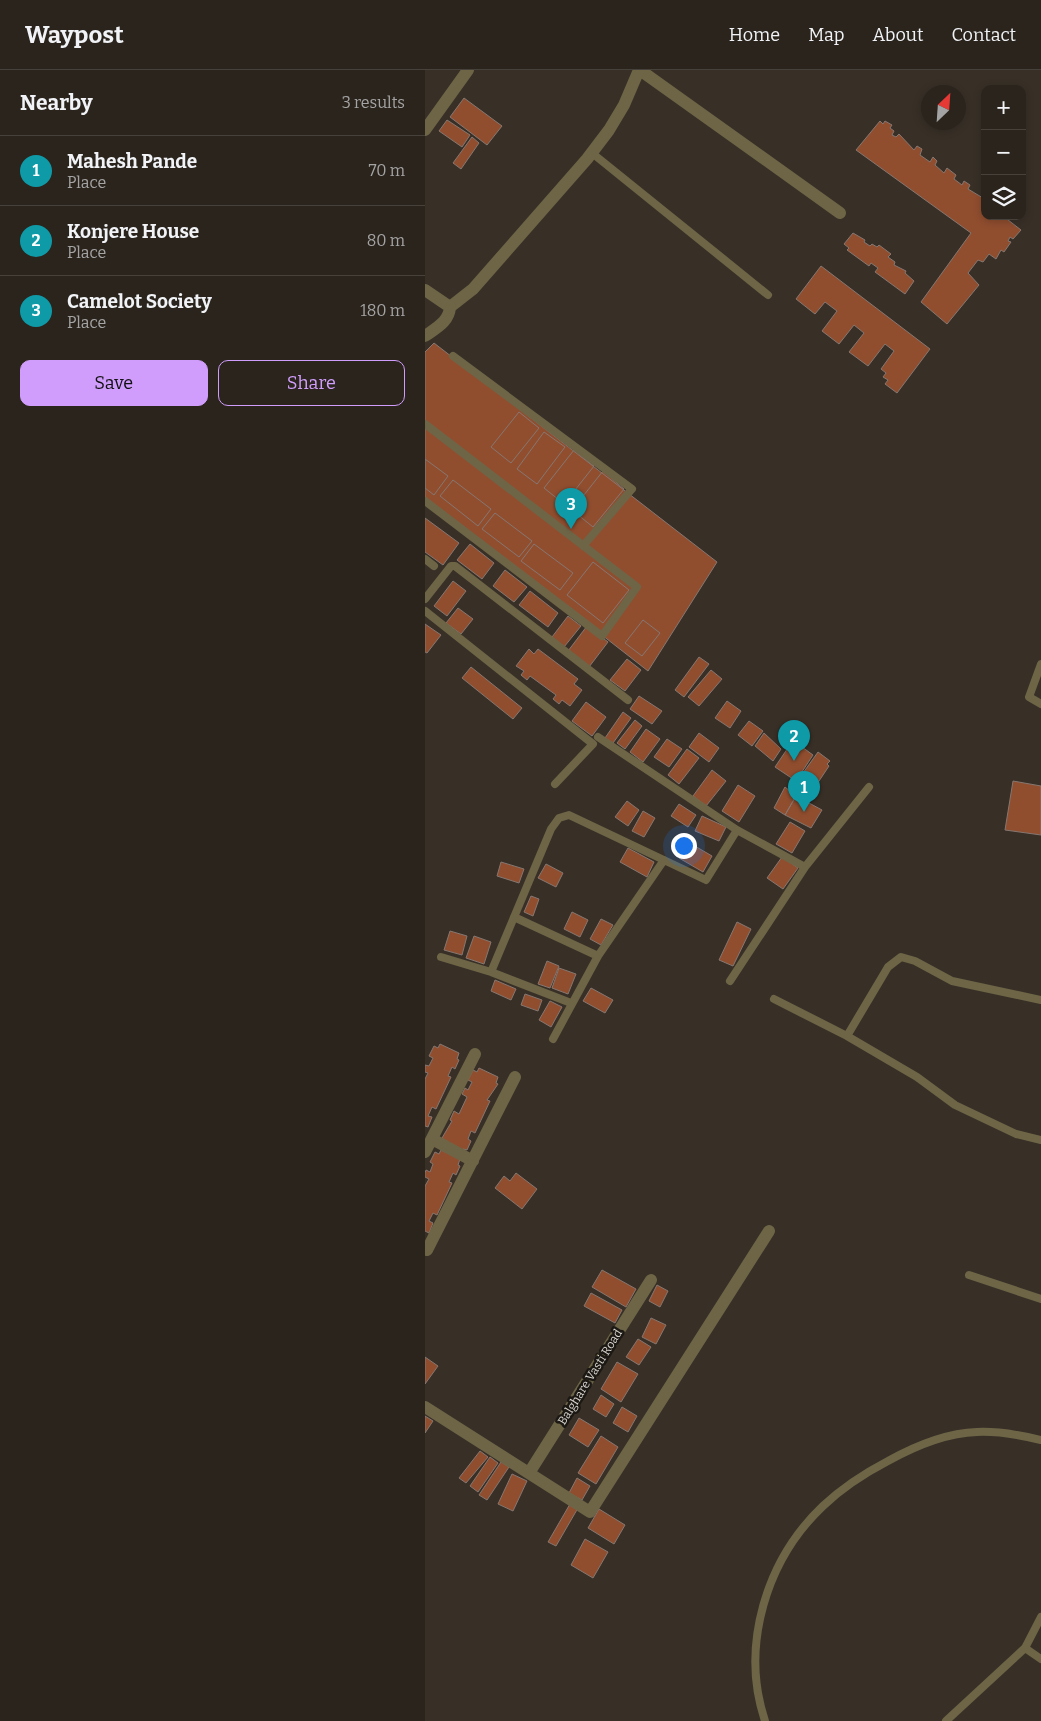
<!DOCTYPE html>
<html lang="en">
<head>
<meta charset="utf-8">
<style>
  body { margin:0; font-family:Bitter,serif; background:#36302a; color:#f1f3f6 }
  .controls { position:absolute; right:15px; top:15px; display:grid; overflow:hidden; border-radius:10px; box-shadow:0 2px 8px #0003 }
  .controls button { width:45px; height:45px; display:grid; place-items:center; padding:0; border:0; border-bottom:1px solid #46413b; background:#2a241d; color:#f1f3f6; font:25px sans-serif }
  .compass { position:absolute; left:496px; top:15px; width:45px; height:45px; border-radius:50%; background:#2a241d; box-shadow:0 2px 8px #0003; rotate:25deg }
  .you { position:absolute; left:258px; top:775px; width:18px; height:18px; margin:-12px; border:4px solid #fff; border-radius:50%; background:#1a73e8; box-shadow:0 0 0 8px #1a73e833 }
  .badge { display:grid; place-items:center; width:32px; height:32px; border-radius:50%; background:#d19dfd; color:#fff; font-size:16px; font-weight:700 }
  .pin { position:absolute; translate:-50% -41px; filter:drop-shadow(0 1px 2px #0008) }
  .pin::after { content:''; position:absolute; top:26px; width:18px; height:15px; background:inherit; clip-path:polygon(0 0,100% 0,50% 100%) }
  .list { margin:0; padding:0; list-style:none }
  h2 { display:flex; justify-content:space-between; align-items:center; height:65px; margin:0; padding:0 20px; font-size:21px }
  h2 small { font-size:16px; font-weight:400; color:#a5a4a4 }
  .list li { display:grid; grid-template-columns:32px 1fr auto; gap:15px; align-items:center; box-sizing:border-box; height:70px; padding:0 20px; border-top:1px solid #46413b }
  .list b { display:block; font-size:19px; white-space:nowrap }
  .list p { margin:0; font-size:16px; white-space:nowrap; color:#a5a4a4 }
  .list em { font-size:16px; font-style:normal; color:#a5a4a4 }
  .actions { display:flex; gap:10px; padding:15px 20px }
  .actions a { flex:1; padding:11px 0; border:1px solid #d19dfd; border-radius:10px; text-align:center; font-size:18px; color:#d19dfd }
  .actions .main { background:#d19dfd; color:#111 }
  .icon { flex:none; width:28px; height:28px; fill:none; stroke:currentColor; stroke-width:2; stroke-linecap:round; stroke-linejoin:round }
  .map { position:relative; flex:none; width:616px; height:1651px; overflow:hidden }
  header { display:flex; align-items:center; gap:30px; box-sizing:border-box; height:70px; padding:0 25px; background:#2a241d; border-bottom:1px solid #46413b }
  header strong { font-size:24px }
  nav { display:flex; gap:28px; margin-inline-start:auto; font-size:18px }
  main { display:flex }
  aside { flex:1; background:#2a241d }
  .map>svg:first-child { display:block }
</style>
</head>
<body>
<header>
<strong>Waypost</strong>
<nav><a>Home</a><a>Map</a><a>About</a><a>Contact</a></nav>
</header>
<main>
<aside>
<h2>Nearby<small>3 results</small></h2>
<ul class="list">
<li><span class="badge" style="background:#0f9aa8">1</span><div><b>Mahesh Pande</b><p>Place</p></div><em>70 m</em></li>
<li><span class="badge" style="background:#0f9aa8">2</span><div><b>Konjere House</b><p>Place</p></div><em>80 m</em></li>
<li><span class="badge" style="background:#0f9aa8">3</span><div><b>Camelot Society</b><p>Place</p></div><em>180 m</em></li>
</ul>
<div class="actions"><a class="main">Save</a><a>Share</a></div>
</aside>
<div class="map">
<svg width="616" height="1651" viewBox="0 0 616 1651">
  <rect width="100%" height="100%" fill="#383027"/>
  <path fill="#914e2f" stroke="#857771" d="M39,28L77,56L62,75L25,47Z
    M22,50L45,65L37,77L14,61Z
    M455,51L458,54L460,51L467,55L465,58L469,61L467,65L471,67L474,64L489,80L492,76L497,79L495,85L505,92L508,87L512,91L510,95L519,103L522,98L531,105L529,109L537,115L539,111L545,115L543,119L558,128L560,146H578L596,160L588,169L585,167L583,171L586,172L579,182L576,180L571,189L564,184L558,192L553,190L543,203L554,215L522,254L496,232L546,163L431,80Z
    M47,67L54,73L36,99L28,93Z
    M428,163L440,170L439,172L445,176L447,174L452,177L454,175L466,184L463,187L470,192L469,195L481,201L480,203L489,211L480,224L450,202L453,198L446,193L444,196L422,180L424,178L419,174Z
    M396,196L505,279L472,323L460,314L463,310L458,307L461,303L456,299L469,281L460,274L443,296L424,282L439,263L429,255L414,274L397,261L412,241L400,232L390,244L371,229Z
    M9,273L292,492L223,601L0,427V282Z
    M94,342L114,358L86,393L66,377Z
    M119,362L140,377L112,414L92,399Z
    M149,380L169,396L139,434L119,418Z
    M0,389L23,406L9,425L0,418Z
    M178,401L199,419L168,457L147,440Z
    M28,410L66,439L53,456L15,426Z
    M70,443L107,471L94,487L57,459Z
    M0,448L34,473L18,495L0,482Z
    M45,474L69,493L57,509L32,490Z
    M109,474L148,503L135,520L96,491Z
    M168,492L204,520L178,553L142,525Z
    M80,500L102,517L89,532L68,516Z
    M28,511L41,521L22,546L9,536Z
    M105,521L133,543L123,557L94,535Z
    M33,538L48,549L36,564L21,553Z
    M143,546L156,556L139,577L127,567Z
    M218,550L235,563L217,586L200,573Z
    M0,554L16,565L2,583L0,582Z
    M162,556L183,572L164,597L143,581Z
    M104,579L109,584L113,579L153,609L149,614L157,620L145,636L137,630L134,634L128,629L131,625L105,606L102,610L96,605L99,601L91,596Z
    M274,587L284,594L259,627L250,620Z
    M202,589L216,600L200,621L185,610Z
    M46,597L97,638L88,649L37,608Z
    M286,600L297,609L274,636L263,627Z
    M214,626L237,641L227,654L205,639Z
    M302,631L316,641L305,658L290,648Z
    M161,632L181,647L167,666L147,651Z
    M198,642L206,648L188,673L180,668Z
    M210,650L217,656L200,679L192,673Z
    M324,651L338,661L327,676L313,665Z
    M221,659L235,669L218,692L205,682Z
    M274,663L294,678L284,692L264,677Z
    M339,663L356,679L348,691L330,676Z
    M373,663L382,670L377,677L388,685L371,711L350,697Z
    M242,669L257,679L244,697L229,687Z
    M262,679L274,688L254,714L243,705Z
    M393,682L405,691L402,694L404,696L388,720L373,710Z
    M287,700L301,711L281,736L268,726Z
    M588,711L616,716V765L580,760Z
    M313,715L330,726L314,752L297,741Z
    M360,717L371,726L360,745L349,738Z
    M371,726L397,740L386,758L360,745Z
    M202,731L214,740L203,756L190,747Z
    M254,734L271,745L263,757L246,746Z
    M218,741L230,748L219,767L207,761Z
    M277,746L301,757L294,771L270,761Z
    M365,752L380,761L367,783L351,774Z
    M263,772L287,786L278,802L254,788Z
    M203,778L229,792L222,807L195,792Z
    M357,787L373,798L358,819L342,808Z
    M76,792L99,799L94,813L72,806Z
    M121,794L138,803L131,817L113,808Z
    M106,826L114,829L108,846L99,842Z
    M147,842L163,850L155,867L139,859Z
    M176,849L188,855L176,875L165,869Z
    M312,852L326,859L308,896L294,890Z
    M25,861L42,866L37,885L19,880Z
    M49,866L66,872L59,894L41,888Z
    M122,891L134,896L125,918L113,914Z
    M134,898L151,904L143,924L127,918Z
    M70,910L91,919L86,930L66,921Z
    M166,918L188,930L180,943L158,931Z
    M100,924L117,930L113,941L96,935Z
    M125,931L137,937L126,957L114,950Z
    M15,974L34,983L32,989L34,990L30,999L27,997L23,1006L26,1007L11,1039L7,1037L3,1046L7,1047L3,1057L0,1056V1009L3,1003L0,1002V995L4,996L8,988L4,986L9,976L13,978Z
    M54,998L73,1007L71,1013L73,1014L62,1030L65,1031L50,1063L46,1061L43,1069L46,1071L42,1080L38,1079L37,1083L17,1068L27,1051L25,1050L29,1041L34,1044L42,1027L37,1024L40,1018L43,1020L47,1012L43,1010L48,1000L52,1002Z
    M16,1080L35,1089L33,1095L35,1096L31,1105L28,1103L24,1112L27,1113L12,1145L8,1143L4,1151L8,1153L4,1163L0,1161V1116L4,1109L0,1107V1103L1,1100L5,1102L8,1094L5,1092L10,1082L14,1084Z
    M91,1103L112,1119L97,1139L70,1118L79,1106L85,1111Z
    M177,1200L211,1219L201,1237L167,1217Z
    M232,1215L243,1221L235,1237L224,1231Z
    M166,1223L197,1240L190,1253L159,1236Z
    M226,1248L241,1255L231,1274L217,1267Z
    M213,1269L226,1277L214,1295L201,1287Z
    M0,1287L13,1296L0,1314Z
    M192,1292L213,1304L196,1332L176,1319Z
    M176,1325L189,1334L181,1347L168,1339Z
    M197,1337L212,1346L203,1362L188,1353Z
    M0,1346L8,1351L0,1363Z
    M154,1348L174,1360L163,1377L144,1365Z
    M176,1366L193,1377L171,1414L153,1403Z
    M55,1381L63,1387L41,1413L34,1408Z
    M65,1387L73,1393L53,1422L45,1416Z
    M76,1392L84,1397L62,1430L54,1425Z
    M87,1404L102,1411L88,1441L73,1434Z
    M152,1408L165,1416L157,1430L144,1423Z
    M145,1434L153,1438L131,1476L123,1472Z
    M174,1439L200,1455L189,1474L163,1458Z
    M160,1469L183,1482L168,1508L146,1495Z"/>
  <g fill="none" stroke-linecap="round" stroke-linejoin="round">
    <path stroke="#6e6547" stroke-width="8" d="M167,83L343,225
      M28,286L207,419L158,476
      M0,354L212,517L177,566L0,431
      M0,489L9,496
      M0,529L26,496H30L203,630
      M0,541L168,674L130,714
      M616,594L604,627L616,634
      M173,667L312,760L380,797
      M89,847L173,886
      M16,887L66,902L146,933
      M66,902L126,759L134,748L144,745L281,810L312,760
      M305,911L380,797L444,717
      M349,929L422,966L492,1007L530,1035L591,1064L616,1070
      M422,966L463,897L476,887L490,891L527,911L616,930
      M128,969L173,886L239,790
      M544,1205L616,1229
      M600,1578L616,1589
      M340,1651C315,1576 341,1490 398,1436C417,1418 440,1403 463,1391C490,1376 521,1363 552,1362C574,1361 595,1365 616,1370
      M521,1651L600,1578L616,1547"/>
    <path stroke="#6e6547" stroke-width="12" d="M215,0L415,143
      M0,60L43,0
      M25,237L48,219L162,89L184,60L199,35L214,0
      M7,1069L48,1091
      M0,1082L50,984
      M2,1180L90,1007
      M0,1337L165,1442L344,1161
      M104,1403L226,1210"/>
    <path stroke="#6e6547" stroke-width="12" d="M0,220L25,237C24,252 11,258 0,266"/>
  </g>
  <g text-anchor="middle" stroke-width="5" stroke-linejoin="round" paint-order="stroke">
    <g font-size="12" fill="#d9d4ce" stroke="#1c1914">
      <text transform="translate(165 1307) rotate(-58)" y="4">Balghare Vasti Road</text>
    </g>
  </g>
</svg>
<div class="controls">
<button>+</button>
<button>−</button>
<button><svg class="icon" aria-label="layers" viewBox="0 0 24 24"><path d="M12 4l9 5-9 5-9-5zM3 14l9 5 9-5"/></svg></button>
</div>
<svg class="compass" viewBox="-18 -18 36 36"><path d="M0-13l5 13h-10z" fill="#e53935"/><path d="M0 13l5-13h-10z" fill="#a5a4a4"/></svg>
<div class="you"></div>
<div class="pin badge" style="left:379px;top:742px;background:#0f9aa8">1</div>
<div class="pin badge" style="left:369px;top:691px;background:#0f9aa8">2</div>
<div class="pin badge" style="left:146px;top:459px;background:#0f9aa8">3</div>
</div>
</main>
</body>
</html>
